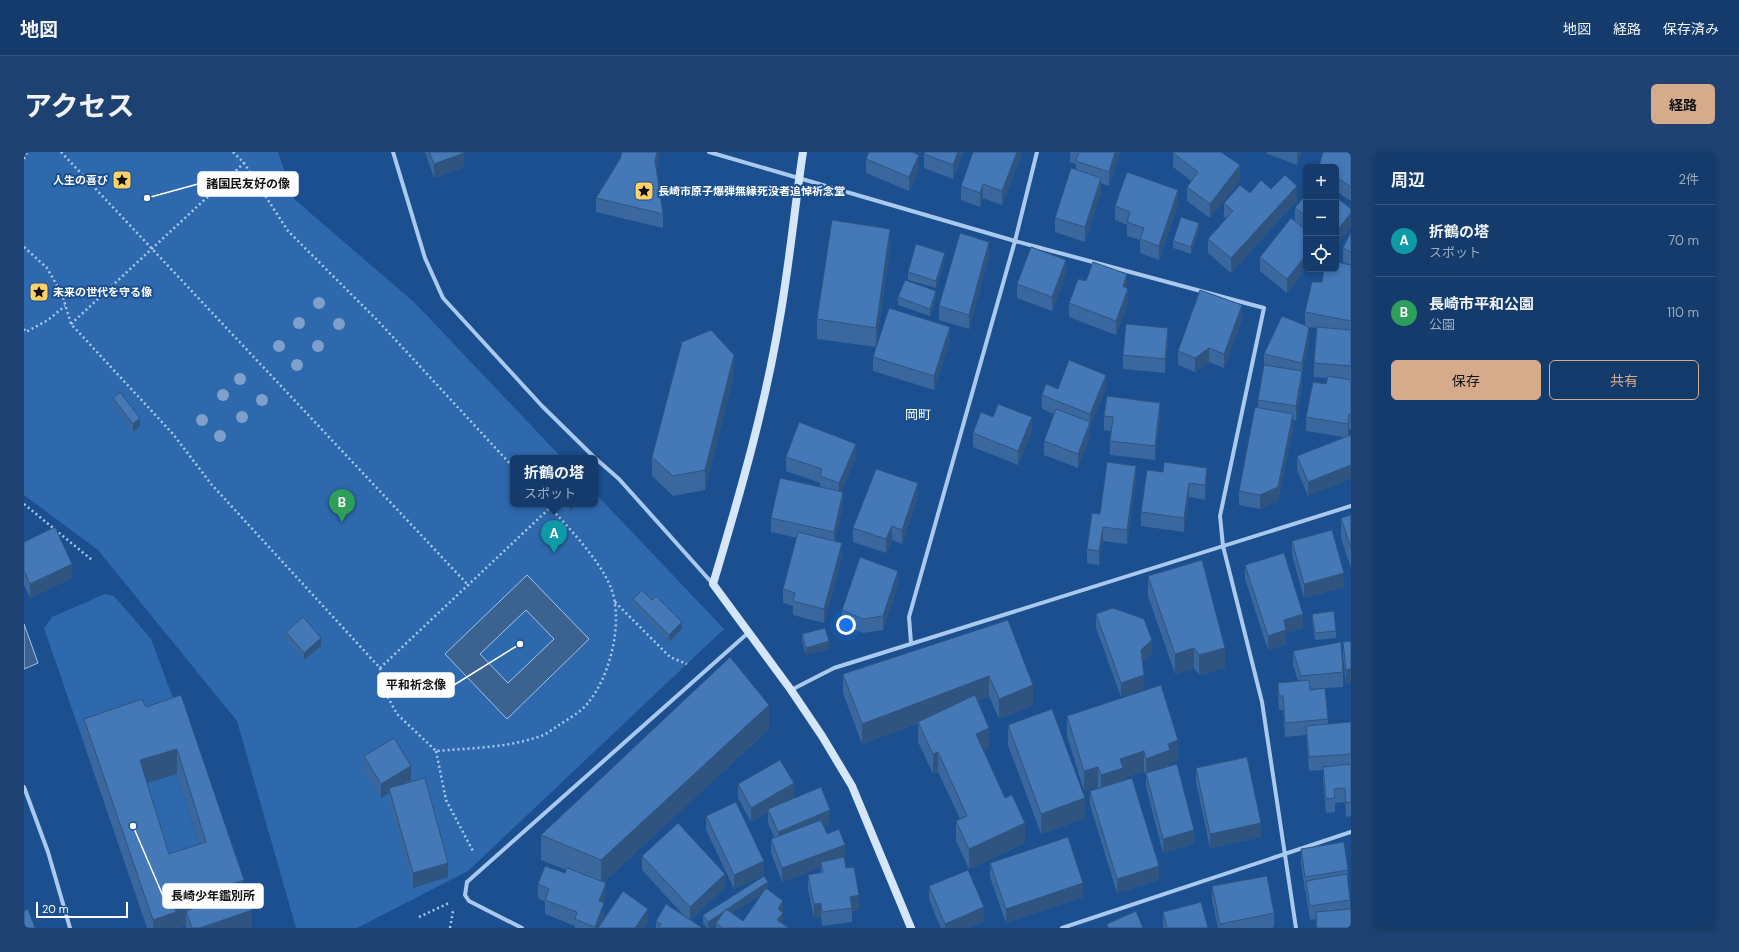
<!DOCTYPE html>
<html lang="ja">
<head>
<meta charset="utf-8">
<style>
  body { margin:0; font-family:"DM Sans","Noto Sans JP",sans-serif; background:#1d4271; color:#f1f3f6 }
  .controls { position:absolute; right:12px; top:12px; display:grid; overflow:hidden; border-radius:6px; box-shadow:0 2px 6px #0003 }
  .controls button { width:36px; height:36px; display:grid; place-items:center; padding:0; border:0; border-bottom:1px solid #33557e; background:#143b6b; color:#f1f3f6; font:20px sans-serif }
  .scale { position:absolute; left:12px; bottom:10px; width:92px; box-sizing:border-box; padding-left:4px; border:2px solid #fff; border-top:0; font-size:11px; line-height:14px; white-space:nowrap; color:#fff; -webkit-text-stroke:3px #1b4f8f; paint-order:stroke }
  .you { position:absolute; left:822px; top:473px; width:14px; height:14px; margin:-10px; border:3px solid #fff; border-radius:50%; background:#1a73e8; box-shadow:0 0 0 6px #1a73e833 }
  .badge { display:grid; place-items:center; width:26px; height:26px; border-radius:50%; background:#d6ab8b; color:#fff; font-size:13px; font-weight:700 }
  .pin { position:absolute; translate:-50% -33px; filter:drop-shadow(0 1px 2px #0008) }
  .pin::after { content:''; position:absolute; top:21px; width:14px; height:12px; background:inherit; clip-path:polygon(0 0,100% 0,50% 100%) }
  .popup { position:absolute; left:486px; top:303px; width:88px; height:52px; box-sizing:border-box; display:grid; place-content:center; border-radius:6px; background:#143b6b; filter:drop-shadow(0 1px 3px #0005); font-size:13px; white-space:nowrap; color:#9dadc1 }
  .popup b { font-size:15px; color:#f1f3f6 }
  .popup::after { content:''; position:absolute; left:50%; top:100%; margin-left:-8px; border:8px solid transparent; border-top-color:#143b6b }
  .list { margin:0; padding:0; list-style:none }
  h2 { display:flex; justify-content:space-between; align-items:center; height:52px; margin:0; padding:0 16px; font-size:17px }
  h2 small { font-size:13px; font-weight:400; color:#9dadc1 }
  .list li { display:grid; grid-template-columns:26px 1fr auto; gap:12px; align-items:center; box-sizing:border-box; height:72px; padding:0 16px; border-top:1px solid #33557e }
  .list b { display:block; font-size:15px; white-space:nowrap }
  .list p { margin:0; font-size:13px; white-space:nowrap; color:#9dadc1 }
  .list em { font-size:13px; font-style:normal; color:#9dadc1 }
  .actions { display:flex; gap:8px; padding:12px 16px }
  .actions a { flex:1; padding:9px 0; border:1px solid #d6ab8b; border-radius:6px; text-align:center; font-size:14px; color:#d6ab8b }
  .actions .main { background:#d6ab8b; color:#111 }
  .icon { flex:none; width:22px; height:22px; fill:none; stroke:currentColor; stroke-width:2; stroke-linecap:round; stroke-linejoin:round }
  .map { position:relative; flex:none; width:1327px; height:776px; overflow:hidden; border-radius:6px }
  header { display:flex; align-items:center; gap:24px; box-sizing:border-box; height:56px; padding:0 20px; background:#143b6b; border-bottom:1px solid #33557e }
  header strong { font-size:19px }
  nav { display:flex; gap:22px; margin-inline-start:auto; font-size:14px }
  .intro { display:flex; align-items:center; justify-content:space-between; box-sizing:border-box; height:96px; padding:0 24px }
  h1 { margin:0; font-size:28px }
  .button { padding:10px 18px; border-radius:6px; background:#d6ab8b; color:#111; font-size:14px; font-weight:700 }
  main { display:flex; gap:24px; padding:0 24px }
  aside { flex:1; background:#143b6b; border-radius:6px; box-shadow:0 2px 6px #0003 }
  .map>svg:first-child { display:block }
</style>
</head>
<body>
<header>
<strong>地図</strong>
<nav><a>地図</a><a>経路</a><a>保存済み</a></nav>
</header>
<div class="intro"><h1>アクセス</h1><a class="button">経路</a></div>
<main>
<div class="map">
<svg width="1327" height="776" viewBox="0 0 1327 776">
  <rect width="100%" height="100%" fill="#1b4f8f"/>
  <path fill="#2e69ad" d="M0,0H254L270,47L391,151L538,306H489V352H571V341L700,477L444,719L333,776H272L213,569L74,398L0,343Z
    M81,442L90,444L127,487L157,568L118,572L60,592L20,476L28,465Z
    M153,622L182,715L145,727L116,633Z"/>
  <path fill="#3c6290" stroke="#9cc4f0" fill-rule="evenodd" d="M503,423L565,487L483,567L421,502ZM502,458L530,487L484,531L456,502Z
    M0,472L14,511L0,517Z"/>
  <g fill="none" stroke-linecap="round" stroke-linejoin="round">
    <path stroke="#a9c9ee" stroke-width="2.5" stroke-dasharray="2 3" stroke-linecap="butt" d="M37,0L445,434
      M209,0L220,11L264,79L355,170L489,315
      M0,7L3,0
      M0,95L23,116L38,142L47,172L149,282L188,333L356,516L530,352
      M47,172L220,11
      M0,177L2,180L24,168L41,154
      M0,352L68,408
      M591,450L646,505L663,512
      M356,516L361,540L373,562L412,599C447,596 483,596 517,584C523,582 529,577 535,573C544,567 557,560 564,551C586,524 600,470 587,436C576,408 544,375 523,352
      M412,599L422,648L450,701
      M395,765L425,751
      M426,776L429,759"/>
    <path stroke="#a9c9ee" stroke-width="4" d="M369,0L401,106L419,146L518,254L571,306
      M685,0L991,89L1240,156L1196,364L1199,394L1238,550L1272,776
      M571,306L595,327L689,432
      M887,491L885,465L991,89L1013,0
      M767,538L810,516L1327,354
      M0,635L24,700L46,776
      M498,776L445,749L441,743L443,730L724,481
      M1038,776L1327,680"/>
    <path stroke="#d6e6fa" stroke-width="8" d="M779,0C771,53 766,106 757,159C742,252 716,342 689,432L767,538L798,584L828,634L887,776"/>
  </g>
  <g fill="#7ea0ca">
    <circle cx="295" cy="151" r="6"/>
    <circle cx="275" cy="171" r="6"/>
    <circle cx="315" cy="172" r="6"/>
    <circle cx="255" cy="194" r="6"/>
    <circle cx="294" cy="194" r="6"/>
    <circle cx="273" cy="213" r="6"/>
    <circle cx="216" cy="227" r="6"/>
    <circle cx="199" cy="243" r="6"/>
    <circle cx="238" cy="248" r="6"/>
    <circle cx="218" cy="265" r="6"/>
    <circle cx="178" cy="268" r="6"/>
    <circle cx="196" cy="284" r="6"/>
  </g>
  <path fill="#3a679d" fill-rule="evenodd" d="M401,0H440V15L410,26Z
    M635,0V7L632,18L639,62V76L572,60V46L596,7Z
    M901,0H939L929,27L900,16V2Z
    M997,0V4L978,53L959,46L956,55L937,48V34Z
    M1046,0H1096L1085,34L1077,31V40L1061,90L1031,80V66L1052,18V12L1046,10Z
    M1243,0H1278L1273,13L1243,2Z
    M1299,0H1327V49L1312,39V15H1295Z
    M1149,1L1216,28L1186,66L1163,49V35L1167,29L1149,15Z
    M842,7L895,17L885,39L842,21Z
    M1226,41L1273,48L1207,121L1184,101V87L1202,67L1200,65V51Z
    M1282,42V117L1263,141L1236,119V105L1271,69V56Z
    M1154,52L1135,108L1116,101V88L1103,84V73L1091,68V54Z
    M1175,78L1167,102L1149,96V89Z
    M1327,80V277H1325L1324,284L1284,344L1273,318V304L1320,285L1282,279V265L1302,232L1303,226L1290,225V211L1293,176L1285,175V189L1278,221V233L1272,269L1269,268V276L1254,349L1236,357L1215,353V339L1234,255V248L1240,213V202L1281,173V160L1298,130L1324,113L1319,110V96Z
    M866,97L852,195L793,187V167Z
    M965,104L945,177L915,168V154Z
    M921,108L912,136L884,128V120Z
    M1042,122L1028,159L993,146V132Z
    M1062,129L1103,136L1104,151L1092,183L1045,165V151Z
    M874,145L912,146L906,164L874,153Z
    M1218,167L1200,216L1185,210L1171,220L1154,213V199Z
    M926,189L910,238L849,219V205Z
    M1144,190L1141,221L1099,217V203Z
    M710,223L681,338L649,344L628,324V305Z
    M1034,237H1082L1066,274V284L1054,316L1020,303V289L1030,262L1018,257V243Z
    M89,246L116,274L109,280L89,253Z
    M1080,264L1136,265L1131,308L1086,303V289L1087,279L1080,278Z
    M969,265L1008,280L994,313L949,295V281Z
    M762,305L832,306L817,340L819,354L811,390L818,405L800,471L769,463V454L759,451V437L773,386L747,380V366L796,335V331L762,319Z
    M1123,318L1183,330L1181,348L1165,345L1160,380L1117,374V360Z
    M1112,328L1103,392L1079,389L1075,413L1063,411V397L1076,362Z
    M894,345L878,392L868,388L862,401L829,390V376Z
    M539,352H552L546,359Z
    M1327,363V416L1317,386V366Z
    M1268,389L1320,435L1280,446L1268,403Z
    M0,390L48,426L6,446L0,433Z
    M1221,413L1279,476L1262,481V492L1244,498L1221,427Z
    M1124,424L1201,516L1175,523L1170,516L1151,522L1124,444Z
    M874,433L859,478L839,481L818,472V458Z
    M609,447L658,477L645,490L609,454Z
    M1072,462L1128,502L1118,511L1120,537L1097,545L1072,476Z
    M1288,462L1312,479V486L1291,488L1288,469Z
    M984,468L1009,553L975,567L965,544L953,549L965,596L959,599L1001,691L945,717L932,689V669L936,667L914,620L909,622L894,590V571L838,592L819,541V522Z
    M262,480L297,494L280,508L262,487Z
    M778,482L805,497L782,503L778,489Z
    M1327,489L1322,532L1319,504V490Z
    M1269,499L1319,520V535L1286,537L1304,567V572L1327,570V664L1322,665L1321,650L1311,651V660L1302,661L1299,629V618L1285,619L1282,583L1261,585L1259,558H1255L1254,545V531L1274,529L1269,513Z
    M157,543L220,739L228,776H162V773L153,776H123L60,592V567L122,555ZM153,622L175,692L145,702L123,631Z
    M1043,564L1154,608L1146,611V614L1170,692L1139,701L1122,635V624L1120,619L1099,626V628L1135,728L1093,741L1066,653V639L1074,636V635L1060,639L1043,584Z
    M984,573L1061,666L1017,682L984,593Z
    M745,577L580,730L582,745L579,750L580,765L578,769L624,771L620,776H551V774L521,762V750L514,746V732L541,721L542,718L517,708V683Z
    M340,604L387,628L381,632L424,725L389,736L365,650V641L357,646L340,618Z
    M1172,616L1237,685L1186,696L1172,630Z
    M714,632L770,645L766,648L806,672L800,674L803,682L821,707H820L822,716L835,757L828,759V770L798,774L797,765L790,766L784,737V723L797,720V715L758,730L747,701V687L750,685L744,671V660L727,670L714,646Z
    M682,664L740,723L710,737L682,678Z
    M1277,697L1324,718V732L1326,748L1327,776H1292V767L1286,768L1282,743V739H1281L1277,711Z
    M618,704L701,736L667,768L677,776H632V769L661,765L618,718Z
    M966,711L1059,745L982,771L966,725Z
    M905,734L960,769L944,776H917L905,748Z
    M1188,734L1250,761V775L1247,776H1194L1188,748Z
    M744,738L759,763V772L765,776H692V772L686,776H683L679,771V763ZM738,742L719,769L708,761Z
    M1139,760L1184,776H1140L1139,774Z"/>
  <path fill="#305480" d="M633,0H635V7L631,23V9Z
    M934,0H939L929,27V13Z
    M993,0H997V4L978,53V39Z
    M1091,0H1096L1085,34V20Z
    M1273,0H1278L1273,13Z
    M440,1V15L410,26V12Z
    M895,3V17L885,39V25Z
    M1216,13V28L1186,66V52Z
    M1077,26V40L1061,90V75Z
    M959,32V46L956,55V41Z
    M1273,34V48L1207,121V106Z
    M1154,38V52L1135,108V94Z
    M1327,61V75L1312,94V80Z
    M1175,71V78L1167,102V95Z
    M866,77V97L852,195V176Z
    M965,90V104L945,177V163Z
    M921,101V108L912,136V129Z
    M1282,103V117L1263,141V127Z
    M1042,108V122L1028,159V145Z
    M1103,122V136L1099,148V134Z
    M1104,137V151L1092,183V169Z
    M912,139V146L906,164V157Z
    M1218,153V167L1200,216V202Z
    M926,175V189L910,238V224Z
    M1285,175V189L1278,221V233L1272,269V254L1278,224V211Z
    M1144,176V190L1141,221V207Z
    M1185,196V210L1171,220V206Z
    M710,203V223L681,338V318Z
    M1082,223V237L1066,274V284L1054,316V302L1066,272V262Z
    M1136,251V265L1131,308V294Z
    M1269,262V276L1254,349L1236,357V343Z
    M1325,262V277L1324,286V272Z
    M1008,265V280L994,313V299Z
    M116,266V274L109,280V272Z
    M832,292V306L815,345V331Z
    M1327,313V327L1284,344V330Z
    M1112,314V328L1103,392V378Z
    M1183,316V330L1181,348V333Z
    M894,331V345L878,392V378Z
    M1165,331V345L1160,380V366Z
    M819,340V354L810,394V380Z
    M546,352H552L546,359Z
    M868,374V388L862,401V387Z
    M1079,375V389L1075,413V399Z
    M818,391V405L800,471V457Z
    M48,412V426L6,446V432Z
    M874,419V433L859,478V464Z
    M1320,421V435L1280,446V432Z
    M1279,462V476L1262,481V492L1244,498V484L1260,468Z
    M658,470V477L645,490V483Z
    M297,486V494L280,508V501Z
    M1128,488V502L1117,512V498Z
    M805,489V497L782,503V496Z
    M1170,496V516L1151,522V502Z
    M1201,496V516L1175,523V503Z
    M1327,517V531L1322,532V518Z
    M1120,523V537L1097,545V531Z
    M965,524V544L838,592V572Z
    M1009,533V553L975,567V547Z
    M745,553V577L577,733V708Z
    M965,576V596L952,602V582Z
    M1154,588V608L1146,611V618L1122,623V607L1144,592Z
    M153,597V622L116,633V608Z
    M1120,599V619L1099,626V636L1077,643V623L1096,607Z
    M914,600V620L909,622V602Z
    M387,614V628L367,640L365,636V641L357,646V632Z
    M1074,615V635L1060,639V619Z
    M770,631V645L745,659L744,657V660L727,670V656Z
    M1061,646V666L1017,682V662Z
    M806,658V672L754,694V680Z
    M1001,671V691L945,717V697Z
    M1237,671V685L1186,696V682Z
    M1170,678V692L1139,701V687Z
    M821,693V707L798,715L797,710V715L758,730V716Z
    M740,709V723L710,737V723Z
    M424,711V725L389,736V721Z
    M1135,714V728L1093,741V727Z
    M701,722V736L666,769V755Z
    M220,728V753L200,760V735Z
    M744,730V738L686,776H684V770Z
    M582,731V745L575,763V749Z
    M1059,731V745L982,771V757Z
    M181,742V766L162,759V773L153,776H129V768L149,752Z
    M835,743V757L828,759L826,745Z
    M759,749V775L753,776L754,757Z
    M580,751V765L576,776H571Z
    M797,751V765L790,766V752Z
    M960,755V769L944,776H921V772Z
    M624,757V771L620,776H611Z
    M228,758V776H176Z"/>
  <path fill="#4478b7" stroke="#305480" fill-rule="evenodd" d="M405,0H440V1L410,12Z
    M598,0H633L631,9L639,62L572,46L596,7Z
    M845,0H888L895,3L885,25L842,7Z
    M901,0H934L929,13L900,2Z
    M949,0H993L978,39L959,32L956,41L937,34Z
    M1055,0H1091L1085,20L1052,9Z
    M1149,0H1197L1216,13L1186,52L1163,35L1174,20L1149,1Z
    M1299,0H1324L1327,1V35L1312,25V15H1297L1295,14Z
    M1047,16L1077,26L1061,75L1031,66Z
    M1103,20L1154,38L1135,94L1116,87L1120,76L1103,70L1106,60L1091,54Z
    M1261,23L1273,34L1207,106L1184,87L1209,59L1200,51L1216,33L1226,41L1237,28L1247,37Z
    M1282,42V64L1271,56Z
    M1312,45L1327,57V61L1312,80Z
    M1157,65L1175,71L1167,95L1149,89Z
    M1267,66L1282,78V103L1263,127L1236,105Z
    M808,68L866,77L852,176L793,167Z
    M1327,80V100L1319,96Z
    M936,81L965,90L945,163L915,154Z
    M892,92L921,101L912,129L884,120Z
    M1007,95L1042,108L1028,145L993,132Z
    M1069,110L1103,122L1099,134L1104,137L1092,169L1045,151L1054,127L1062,129Z
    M1312,110L1327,113V169L1281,160L1288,130H1298L1300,117H1312Z
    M881,128L912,139L906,157L874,145Z
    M1176,138L1218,153L1200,202L1185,196L1171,206L1154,199Z
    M865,156L926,175L910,224L849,205Z
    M1258,164L1285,175L1278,211L1240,202Z
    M1102,172L1144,176L1141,207L1099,203Z
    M1293,175L1327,178V214L1290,211Z
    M687,178L710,203L681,318L649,324L628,305L658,190Z
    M1045,208L1082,223L1066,262L1018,243L1022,232L1034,237Z
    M1240,213L1278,219L1272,254L1234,248Z
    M1304,224L1327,228V263L1325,262L1324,272L1282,265L1289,230L1302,232Z
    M96,240L116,266L109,272L89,246Z
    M1083,244L1136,251L1131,294L1086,289L1089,265L1080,264Z
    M974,252L1008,265L994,299L949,281L957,260L969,265Z
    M1231,255L1269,262L1254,335L1236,343L1215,339Z
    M1032,257L1066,270L1054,302L1020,289Z
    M775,270L832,292L815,331L796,324L798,317L762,305Z
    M1327,283V313L1284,330L1273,304Z
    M1083,310L1112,314L1103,378L1079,375L1075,399L1063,397L1068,361L1076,362Z
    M1140,310L1183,316L1181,333L1165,331L1160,366L1117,360L1123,318L1139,320Z
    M852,317L894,331L878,378L868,374L862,387L829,376Z
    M756,326L819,340L810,380L747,366Z
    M1327,363V396L1317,366Z
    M31,375L48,412L6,432L0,419V390Z
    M1308,378L1320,421L1280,432L1268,389Z
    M774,380L818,391L800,457L769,449L771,441L759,437Z
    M1260,401L1279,462L1260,468L1262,478L1244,484L1221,413Z
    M836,405L874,419L859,464L839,467L818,458Z
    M1178,408L1201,496L1175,503L1170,496L1151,502L1124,424Z
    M618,438L628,448L632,444L658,470L645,483L609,447Z
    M1089,456L1120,467L1128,488L1117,498L1120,523L1097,531L1072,462Z
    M1310,459L1312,479L1291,481L1288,462Z
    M279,465L297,486L280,501L262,480Z
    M984,468L1009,533L975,547L965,524L838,572L819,522Z
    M801,476L805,489L782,496L778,482Z
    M1327,489V517L1322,518L1319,490Z
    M1317,490L1319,520L1277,524L1269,499Z
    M706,505L745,553L577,708L517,683Z
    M1285,528L1286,538L1301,536L1304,567L1261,571L1259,544H1255L1254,531Z
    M1137,533L1154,588L1144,592L1146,598L1122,607L1120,599L1096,607L1099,616L1077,623L1074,615L1060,619L1043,564Z
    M157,543L220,728L200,735L203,744L221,738L228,758L176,776H168L162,759L184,751L181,742L149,752L152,760L129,768L60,567L118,547L122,555ZM153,597L182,690L145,702L116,608Z
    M951,543L965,576L952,582L981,646L988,643L1001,671L945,697L932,669L943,664L914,600L909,602L894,570Z
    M1028,557L1061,646L1017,662L984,573Z
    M1327,570V602L1285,605L1282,574Z
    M370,586L387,614L357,632L340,604Z
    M1223,605L1237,671L1186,682L1172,616Z
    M756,608L770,631L727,656L714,632Z
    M1153,612L1170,678L1139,687L1122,621Z
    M1327,612V650L1322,651L1321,636L1310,637L1311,646L1302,647L1299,615Z
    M401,626L424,711L389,721L365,636Z
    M1108,626L1135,714L1093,727L1066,639Z
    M797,635L806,658L754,680L744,657Z
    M712,650L740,709L710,723L682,664Z
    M797,668L803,682L815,677L821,693L758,716L747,687Z
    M654,671L701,722L666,755L618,704Z
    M1044,685L1059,731L982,757L966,711Z
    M1320,690L1324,718L1281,725L1277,697Z
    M820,705L822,716L830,715L835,743L826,745L828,756L798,760L797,751L790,752L784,723L799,720L797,710Z
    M521,714L541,721L543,716L582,731L575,749L580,751L571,775L551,767L553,760L521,748L525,737L514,732Z
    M944,718L960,755L921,772L905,734Z
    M1323,722L1326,748L1286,754L1282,729Z
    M740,724L744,730L703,757H702L701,759L684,770L679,763Z
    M1243,724L1250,761L1196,772L1188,734Z
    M742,736L759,749L754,757L759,761L753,768L765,776H699L692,771L702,757L719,769Z
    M599,739L624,757L611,776H574Z
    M1177,750L1184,776H1143L1139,760Z
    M642,752L677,775L676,776H634L637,772L632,769Z
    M4,757L11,776H0V759Z
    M1327,757V776H1293L1292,760Z
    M1112,759L1119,776H1084L1083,772Z"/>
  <defs>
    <symbol id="sight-square" viewBox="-11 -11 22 22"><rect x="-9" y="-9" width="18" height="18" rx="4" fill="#ffd166" stroke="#1b4f8f"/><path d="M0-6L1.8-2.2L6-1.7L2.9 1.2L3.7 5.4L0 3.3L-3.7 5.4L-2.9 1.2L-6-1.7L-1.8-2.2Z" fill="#111"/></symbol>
  </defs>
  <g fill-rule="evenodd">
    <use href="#sight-square" x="87" y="17" width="22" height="22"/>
    <use href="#sight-square" x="609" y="28" width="22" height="22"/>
    <use href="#sight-square" x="4" y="129" width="22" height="22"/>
  </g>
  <g text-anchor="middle" stroke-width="4" stroke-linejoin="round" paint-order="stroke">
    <g font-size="11" font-weight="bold" fill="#fff" stroke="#1b4f8f" text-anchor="start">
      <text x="84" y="32" text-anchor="end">人生の喜び</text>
      <text x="634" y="43">長崎市原子爆弾無縁死没者追悼祈念堂</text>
      <text x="29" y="144">未来の世代を守る像</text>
    </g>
    <g font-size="13" fill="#fff" stroke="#1b4f8f">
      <text x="894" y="267">岡町</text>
    </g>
  </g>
  <path fill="none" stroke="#fff" stroke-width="1.5" d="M123 46L174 32M496 492L430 533M109 674L139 744"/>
  <g fill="#fff" stroke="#1b4f8f" stroke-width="1.5">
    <circle cx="123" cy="46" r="4"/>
    <circle cx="496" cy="492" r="4"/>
    <circle cx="109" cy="674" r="4"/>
  </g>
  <g fill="#fff" stroke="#fff" stroke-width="1.5">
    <rect x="174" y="20" width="100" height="24" rx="4"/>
    <rect x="354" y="521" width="76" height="24" rx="4"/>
    <rect x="139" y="732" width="100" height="24" rx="4"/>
  </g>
  <g font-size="12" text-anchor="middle" font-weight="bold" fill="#111">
    <text x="224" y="36">諸国民友好の像</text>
    <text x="392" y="537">平和祈念像</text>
    <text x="189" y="748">長崎少年鑑別所</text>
  </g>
</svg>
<div class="controls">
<button>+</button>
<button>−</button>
<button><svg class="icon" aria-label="locate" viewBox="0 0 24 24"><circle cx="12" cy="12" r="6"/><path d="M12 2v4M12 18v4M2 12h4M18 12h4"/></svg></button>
</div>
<div class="scale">20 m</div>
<div class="you"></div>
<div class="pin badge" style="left:530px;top:401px;background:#0f9aa8">A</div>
<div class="popup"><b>折鶴の塔</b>スポット</div>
<div class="pin badge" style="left:318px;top:370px;background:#2e9e5b">B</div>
</div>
<aside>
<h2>周辺<small>2件</small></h2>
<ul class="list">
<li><span class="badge" style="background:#0f9aa8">A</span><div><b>折鶴の塔</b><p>スポット</p></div><em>70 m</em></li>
<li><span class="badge" style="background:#2e9e5b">B</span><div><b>長崎市平和公園</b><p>公園</p></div><em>110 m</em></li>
</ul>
<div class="actions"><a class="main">保存</a><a>共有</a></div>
</aside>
</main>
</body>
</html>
